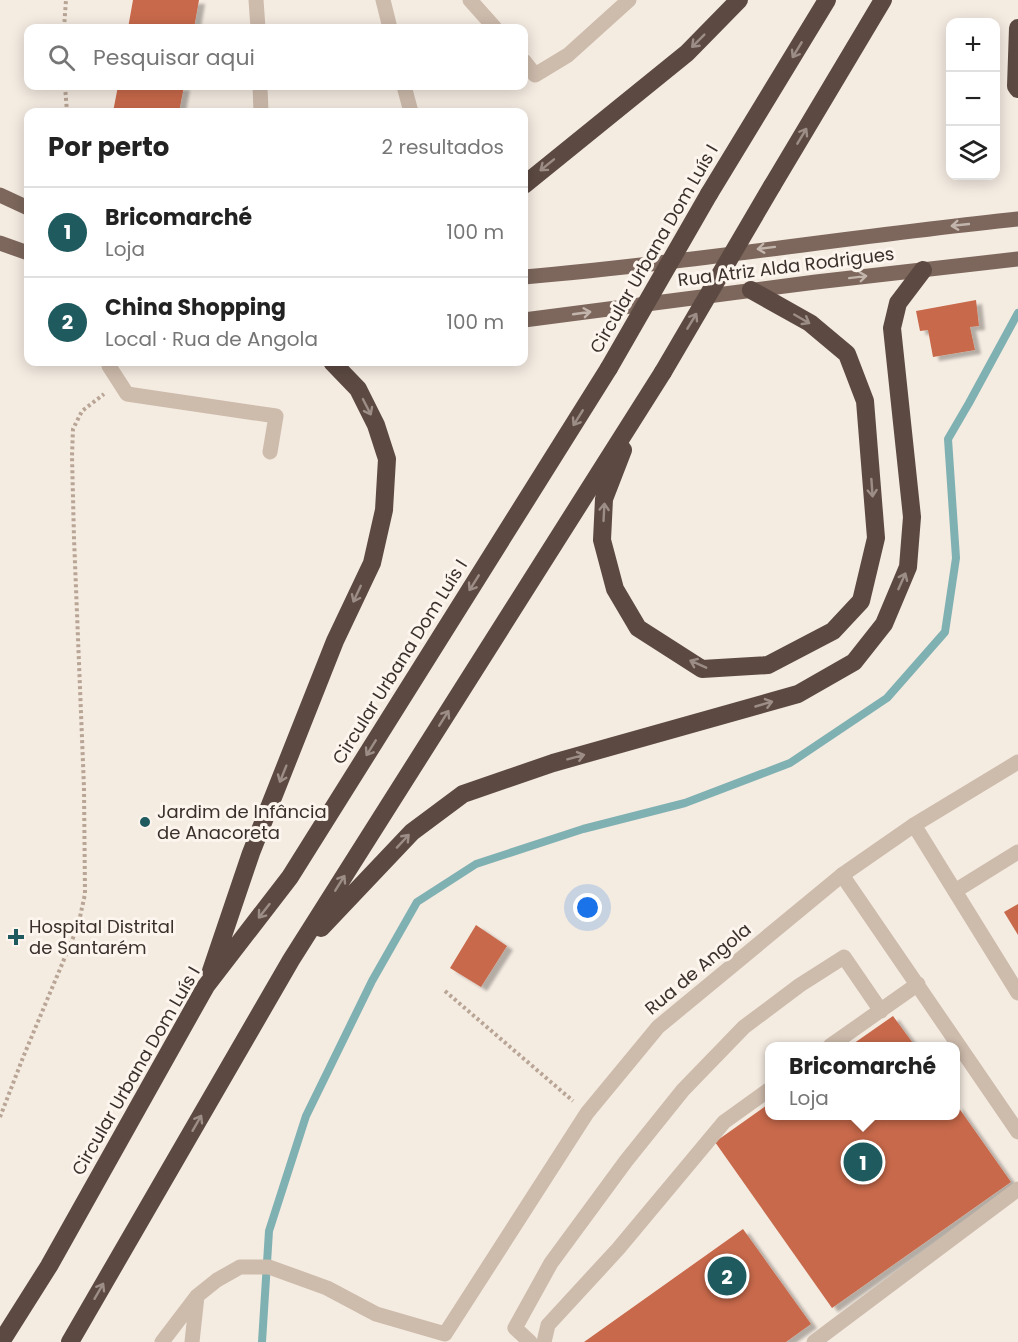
<!DOCTYPE html>
<html lang="pt">
<head>
<meta charset="utf-8">
<style>
  body { margin:0; font-family:Poppins,sans-serif; background:#f6f6f6; color:#222 }
  .controls { position:absolute; right:18px; top:18px; display:grid; overflow:hidden; border-radius:12px; box-shadow:0 3px 15px #0003 }
  .controls button { width:54px; height:54px; display:grid; place-items:center; padding:0; border:0; border-bottom:2px solid #e0e0e0; background:#fff; color:#222; font:30px sans-serif }
  .you { position:absolute; left:588px; top:908px; width:21px; height:21px; margin:-15px; border:4px solid #fff; border-radius:50%; background:#1a73e8; box-shadow:0 0 0 9px #1a73e833 }
  .badge { display:grid; place-items:center; width:39px; height:39px; border-radius:50%; background:#1f5a5e; color:#fff; font-size:20px; font-weight:700 }
  .pin { position:absolute; translate:-50% -50%; border:3px solid #fff; box-shadow:0 2px 6px #0006 }
  .popup { position:absolute; left:765px; top:1042px; width:195px; height:78px; box-sizing:border-box; display:grid; place-content:center; border-radius:12px; background:#fff; filter:drop-shadow(0 2px 4px #0005); font-size:20px; white-space:nowrap; color:#767676 }
  .popup b { font-size:22px; color:#222 }
  .popup::after { content:''; position:absolute; left:50%; top:100%; margin-left:-12px; border:12px solid transparent; border-top-color:#fff }
  .list { margin:0; padding:0; list-style:none }
  h2 { display:flex; justify-content:space-between; align-items:center; height:78px; margin:0; padding:0 24px; font-size:26px }
  h2 small { font-size:20px; font-weight:400; color:#767676 }
  .list li { display:grid; grid-template-columns:39px 1fr auto; gap:18px; align-items:center; box-sizing:border-box; height:90px; padding:0 24px; border-top:2px solid #e0e0e0 }
  .list b { display:block; font-size:22px; white-space:nowrap }
  .list p { margin:0; font-size:20px; white-space:nowrap; color:#767676 }
  .list em { font-size:20px; font-style:normal; color:#767676 }
  .icon { flex:none; width:33px; height:33px; fill:none; stroke:currentColor; stroke-width:2; stroke-linecap:round; stroke-linejoin:round }
  .map { position:relative; flex:none; width:1018px; height:1342px; overflow:hidden }
  .search { position:absolute; background:#fff; box-shadow:0 3px 15px #0003; left:24px; top:24px; width:504px; height:66px; display:flex; align-items:center; gap:15px; box-sizing:border-box; padding:0 21px; border-radius:12px; color:#767676; font-size:22px }
  .panel { position:absolute; background:#fff; box-shadow:0 3px 15px #0003; left:24px; top:108px; width:504px; height:258px; border-radius:12px }
  .map>svg:first-child { display:block }
</style>
</head>
<body>
<div class="map">
<svg width="1018" height="1342" viewBox="0 0 1018 1342">
  <defs>
    <filter id="shadow"><feDropShadow dx="6" dy="4" stdDeviation="1.5" flood-color="#0004"/></filter>
  </defs>
  <rect width="100%" height="100%" fill="#f4ebe1"/>
  <g fill="none" stroke-linecap="round" stroke-linejoin="round">
    <path stroke="#7fb0b2" stroke-width="8" d="M262,1342L269,1231L306,1116L372,981L417,902L476,864L583,829L685,803L790,763L887,698L945,632L956,558L948,439L969,403L1018,313"/>
  </g>
  <path fill="#c8694b" filter="url(#shadow)" d="M133,0H199L194,28H128Z
    M118,86H184L179,112H113Z
    M976,300L979,326L970,327L975,350L933,357L928,330L920,331L916,311Z
    M1018,904V935L1004,912Z
    M476,925L507,946L481,987L450,968Z
    M893,1016L915,1046H850Z
    M770,1103V1116H956V1104L1011,1182L832,1308L715,1142Z
    M743,1229L811,1324L786,1342H584Z"/>
  <g fill="none" stroke-linecap="round" stroke-linejoin="round">
    <path stroke="#b9a596" stroke-width="4" stroke-dasharray="3 3" stroke-linecap="butt" d="M64,28L66,0
      M65,86L67,112
      M445,991L573,1101
      M0,1117L24,1055L78,926L85,894L84,788L74,538L72,456L73,429L82,411L104,394"/>
    <path stroke="#cdbbac" stroke-width="15" d="M109,362V366L127,394L276,416L270,452
      M914,825L1018,993
      M842,875L1018,1132
      M955,891L1018,852
      M830,1046L918,984
      M530,1342L515,1328L551,1263L626,1161L683,1090L744,1027L800,985L844,957L881,1011
      M544,1342L548,1325L618,1249L724,1122L770,1089
      M814,1342L1018,1189"/>
    <path stroke="#cdbbac" stroke-width="15" d="M256,0L258,28
      M383,0L390,28
      M470,0L495,28
      M524,61L535,75L568,55L629,0
      M260,86L261,112
      M404,86L411,112
      M445,1334L587,1113L658,1027L842,875L914,825L1018,762
      M162,1342L197,1296L217,1280L240,1267H269L327,1288L376,1314L445,1334
      M192,1342L197,1296"/>
    <path stroke="#7d675c" stroke-width="15" d="M0,195L28,208
      M0,243L28,253
      M524,277C689,263 853,236 1018,219
      M524,320L816,282L1018,259"/>
    <path stroke="#5c4a42" stroke-width="18" d="M1018,28L1016,86L1018,89
      M524,185L687,53L739,0
      M772,186L883,0
      M709,194L827,0
      M623,450L604,499L602,540L615,589L638,628L702,669L768,665L833,631L861,601L876,538L865,401L847,354L810,323L751,290
      M321,928L412,832L463,794L553,763L798,694L854,662L884,624L908,567L912,517L892,328L898,303L923,270
      M211,971L251,853L335,641L372,563L384,510L387,459L376,425L358,389L332,362
      M1,1342L49,1266L206,986L290,877L609,368
      M70,1342L291,960L663,372"/>
    <path stroke="#5c4a42" stroke-width="18" d="M609,368L709,194
      M663,372L772,186"/>
  </g>
  <defs><path id="oneway-shaft" d="M-6 0H5M1.5-3L5.5 0L1.5 3" fill="none" stroke-width="1.6" stroke-linecap="round" stroke-linejoin="round" transform="scale(1.5)"/></defs>
  <g stroke="#9c8e87">
    <use href="#oneway-shaft" transform="translate(698 41) rotate(135)"/>
    <use href="#oneway-shaft" transform="translate(797 50) rotate(121)"/>
    <use href="#oneway-shaft" transform="translate(802 136) rotate(-59)"/>
    <use href="#oneway-shaft" transform="translate(547 165) rotate(141)"/>
    <use href="#oneway-shaft" transform="translate(802 319) rotate(30)"/>
    <use href="#oneway-shaft" transform="translate(692 321) rotate(-59)"/>
    <use href="#oneway-shaft" transform="translate(367 407) rotate(63)"/>
    <use href="#oneway-shaft" transform="translate(578 418) rotate(122)"/>
    <use href="#oneway-shaft" transform="translate(872 488) rotate(86)"/>
    <use href="#oneway-shaft" transform="translate(604 512) rotate(-87)"/>
    <use href="#oneway-shaft" transform="translate(902 581) rotate(-66)"/>
    <use href="#oneway-shaft" transform="translate(474 583) rotate(122)"/>
    <use href="#oneway-shaft" transform="translate(357 594) rotate(115)"/>
    <use href="#oneway-shaft" transform="translate(698 664) rotate(-156)"/>
    <use href="#oneway-shaft" transform="translate(764 704) rotate(-16)"/>
    <use href="#oneway-shaft" transform="translate(444 718) rotate(-58)"/>
    <use href="#oneway-shaft" transform="translate(371 748) rotate(122)"/>
    <use href="#oneway-shaft" transform="translate(576 757) rotate(-15)"/>
    <use href="#oneway-shaft" transform="translate(283 774) rotate(112)"/>
    <use href="#oneway-shaft" transform="translate(403 841) rotate(-47)"/>
    <use href="#oneway-shaft" transform="translate(340 883) rotate(-58)"/>
    <use href="#oneway-shaft" transform="translate(264 911) rotate(128)"/>
    <use href="#oneway-shaft" transform="translate(197 1123) rotate(-60)"/>
    <use href="#oneway-shaft" transform="translate(99 1291) rotate(-60)"/>
  </g>
  <g stroke="#c2b5ac">
    <use href="#oneway-shaft" transform="translate(960 225) rotate(174)"/>
    <use href="#oneway-shaft" transform="translate(766 248) rotate(173)"/>
    <use href="#oneway-shaft" transform="translate(858 277) rotate(-7)"/>
    <use href="#oneway-shaft" transform="translate(582 313) rotate(-8)"/>
  </g>
  <g fill="#1f5a5e" stroke="#fbf5ee" stroke-width="2">
    <circle cx="145" cy="822" r="6"/>
    <path d="M13 928h6v6h6v6h-6v6h-6v-6h-6v-6h6z"/>
  </g>
  <g text-anchor="middle" stroke-width="6" stroke-linejoin="round" paint-order="stroke">
    <g font-size="18" fill="#3b302b" stroke="#fbf5ee">
      <text transform="translate(654 249) rotate(-60)" y="6">Circular Urbana Dom Luís I</text>
      <text transform="translate(786 267) rotate(-7)" y="6">Rua Atriz Alda Rodrigues</text>
      <text transform="translate(400 662) rotate(-58)" y="6">Circular Urbana Dom Luís I</text>
      <text transform="translate(698 969) rotate(-40)" y="6">Rua de Angola</text>
      <text transform="translate(136 1071) rotate(-60)" y="6">Circular Urbana Dom Luís I</text>
    </g>
    <g font-size="18" fill="#3b302b" stroke="#fbf5ee" text-anchor="start">
      <text x="157" y="818">Jardim de Infância<tspan x="157" dy="21">de Anacoreta</tspan></text>
      <text x="29" y="933">Hospital Distrital<tspan x="29" dy="21">de Santarém</tspan></text>
    </g>
  </g>
</svg>
<div class="controls">
<button>+</button>
<button>−</button>
<button><svg class="icon" aria-label="layers" viewBox="0 0 24 24"><path d="M12 4l9 5-9 5-9-5zM3 14l9 5 9-5"/></svg></button>
</div>
<div class="you"></div>
<div class="pin badge" style="left:863px;top:1162px">1</div>
<div class="popup"><b>Bricomarché</b>Loja</div>
<div class="pin badge" style="left:727px;top:1276px">2</div>
<div class="search"><svg class="icon" aria-label="search" viewBox="0 0 24 24"><circle cx="10" cy="10" r="6"/><path d="M15 15l6 6"/></svg>Pesquisar aqui</div>
<section class="panel">
<h2>Por perto<small>2 resultados</small></h2>
<ul class="list">
<li><span class="badge">1</span><div><b>Bricomarché</b><p>Loja</p></div><em>100 m</em></li>
<li><span class="badge">2</span><div><b>China Shopping</b><p>Local · Rua de Angola</p></div><em>100 m</em></li>
</ul>
</section>
</div>
</body>
</html>
